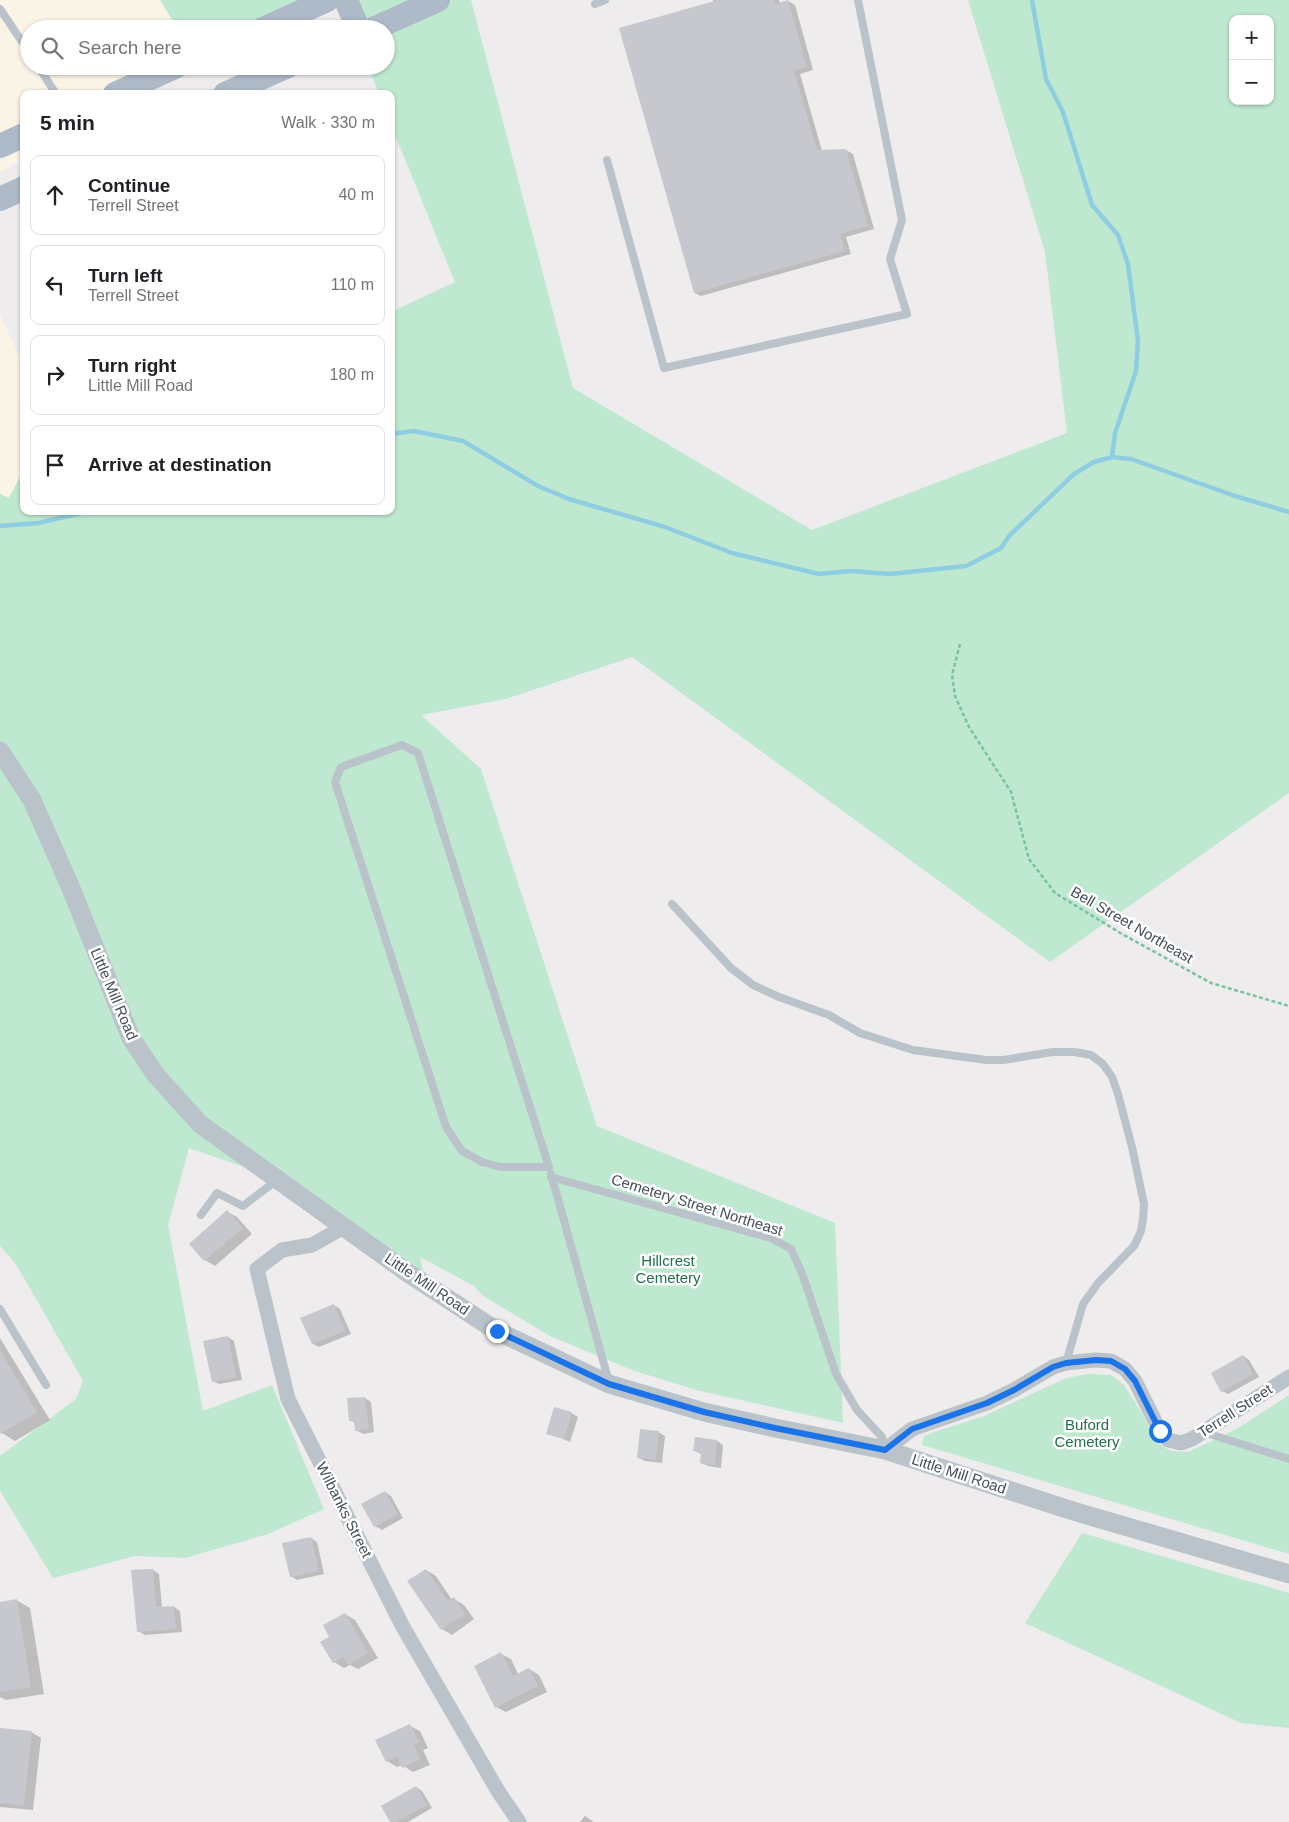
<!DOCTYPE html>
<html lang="en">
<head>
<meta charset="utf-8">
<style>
  body { margin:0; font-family:Helvetica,sans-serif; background:#f2f2f2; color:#202124 }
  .controls { position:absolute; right:15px; top:15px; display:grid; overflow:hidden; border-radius:10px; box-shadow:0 1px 4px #0004 }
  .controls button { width:45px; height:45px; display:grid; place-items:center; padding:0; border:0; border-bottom:1px solid #e0e0e0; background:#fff; color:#202124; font:25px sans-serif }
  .stop { position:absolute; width:15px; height:15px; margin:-11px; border:4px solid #1a73e8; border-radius:50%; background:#fff }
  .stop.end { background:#1a73e8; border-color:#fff; box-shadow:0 1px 5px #0008 }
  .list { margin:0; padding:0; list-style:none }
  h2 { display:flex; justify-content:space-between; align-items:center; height:65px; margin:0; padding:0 20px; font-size:21px }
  h2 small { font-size:16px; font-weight:400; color:#757577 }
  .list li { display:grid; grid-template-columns:32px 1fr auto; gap:15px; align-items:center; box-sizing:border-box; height:80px; margin:0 10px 10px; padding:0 10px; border:1px solid #e0e0e0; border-radius:10px }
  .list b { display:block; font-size:19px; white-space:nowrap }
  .list p { margin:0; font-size:16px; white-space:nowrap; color:#757577 }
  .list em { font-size:16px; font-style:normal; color:#757577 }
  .icon { flex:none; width:28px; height:28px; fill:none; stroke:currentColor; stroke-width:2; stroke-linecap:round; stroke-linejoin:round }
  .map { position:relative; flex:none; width:1289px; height:1822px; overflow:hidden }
  .search { position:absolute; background:#fff; box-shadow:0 1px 4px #0004; left:20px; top:20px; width:375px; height:55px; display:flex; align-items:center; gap:12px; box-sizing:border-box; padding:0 18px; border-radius:28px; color:#757577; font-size:19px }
  .panel { position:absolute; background:#fff; box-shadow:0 1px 4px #0004; left:20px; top:90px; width:375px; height:425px; border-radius:10px }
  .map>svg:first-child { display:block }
</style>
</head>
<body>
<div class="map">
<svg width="1289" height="1822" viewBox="0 0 1289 1822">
  <rect width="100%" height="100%" fill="#eeecec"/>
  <path fill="#f9f4e5" d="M0,0H160L178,29H29V66H189L140,94H24V159L0,172Z
    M0,314L24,367V469L9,498L0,494Z"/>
  <path fill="#bee9d0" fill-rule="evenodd" d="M160,0H317L261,29H178Z
    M341,0H471L573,388L812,530L1067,433L1045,252L968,0H1289V793L1050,962L632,657L506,699L421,715L481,769L597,1126L835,1223L843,1423L696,1390L632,1370L550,1336L482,1295L474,1286L420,1257L425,1279L306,1188L189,1148L168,1225L203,1411L272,1385L324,1509L268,1534L185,1558L135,1556L53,1578L0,1491V1456L76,1399L83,1381L16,1264L0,1246V494L9,498L24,469V511H391V312L455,282L391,125V94H379L368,66H386V29H353ZM1233,19H1270V101H1233Z
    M1089,1374L1111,1375L1124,1385L1143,1415L1157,1443L1171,1451L1188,1452L1235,1430L1289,1395V1554L922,1445L924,1436L931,1433L984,1416L1066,1378Z
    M1082,1533L1289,1593V1728L1241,1723L1025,1623Z"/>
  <path fill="#0003" d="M713,0H779L780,4L788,1L795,5L813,70L800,74L822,151L846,150L853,154L874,229L846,237L851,254L701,296L695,293Z
    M228,1212L237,1217L252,1234L215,1266L205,1260L190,1244Z
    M334,1305L340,1309L351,1334L319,1347L313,1344Z
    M228,1337L234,1341L242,1380L219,1384L213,1381Z
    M0,1338L50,1420L15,1441L2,1433L0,1430Z
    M1243,1356L1249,1360L1259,1377L1228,1394L1222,1391Z
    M365,1398L371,1402L374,1432L363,1434L356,1430V1423L351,1421L349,1399Z
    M571,1413L578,1417L570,1442L548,1433Z
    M658,1432L665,1436L662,1463L645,1461L639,1458Z
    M717,1441L723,1445L721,1468L708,1466L701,1463V1454L695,1451Z
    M385,1492L391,1496L403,1518L382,1530L375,1526L363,1504Z
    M311,1538L317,1542L324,1574L297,1580L291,1576Z
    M153,1570L159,1574L162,1608L174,1607L180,1611L182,1632L145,1635L138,1631Z
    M426,1570L436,1576L452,1600L454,1599L464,1605L474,1619L452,1635L442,1629Z
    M16,1600L30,1608L44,1694L6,1700L0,1697V1603Z
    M345,1614L355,1620L378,1658L358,1669L350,1665L344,1668L334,1662L331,1637Z
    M501,1654L511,1659L518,1674L529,1669L539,1675L547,1692L506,1712L496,1707Z
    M410,1726L420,1731L428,1748L423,1750L430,1765L413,1772L402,1765L397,1767L387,1761Z
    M0,1729L31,1732L41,1738L33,1810L0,1807Z
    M416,1787L422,1791L432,1808L408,1822H391Z
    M585,1816L594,1822H580Z"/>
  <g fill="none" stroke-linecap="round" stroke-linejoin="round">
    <path stroke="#8fcee1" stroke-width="4.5" d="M1032,0L1046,79L1063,112L1092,205L1118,235L1128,264L1138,341L1136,371L1115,433L1112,457
      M391,434L414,431L463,441L538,486L569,499L665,527L732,553L819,574L851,571L890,574L966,566L1001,548L1009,536L1074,474L1094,462L1112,457L1131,459L1235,496L1289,512
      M0,526L39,523L89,511"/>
  </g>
  <path fill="#c7c8ce" d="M718,0H774L776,4L788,0L807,67L794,71L817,150L846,149L868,226L840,234L845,251L694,293L619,28Z
    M227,1210L243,1228L204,1261L189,1244Z
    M334,1304L345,1331L312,1344L300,1318Z
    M228,1336L236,1377L212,1382L203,1341Z
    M0,1350L37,1412L0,1434Z
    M1243,1355L1253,1374L1221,1392L1211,1373Z
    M365,1397L369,1429L355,1431L354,1421H349L347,1398Z
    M554,1407L572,1412L564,1439L546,1434Z
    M640,1429L659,1431L656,1460L637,1458Z
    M695,1437L717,1440L715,1465L700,1463L701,1452L693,1451Z
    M385,1491L398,1514L374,1527L361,1504Z
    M311,1537L319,1571L290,1577L282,1543Z
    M153,1569L156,1607L174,1606L176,1629L137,1632L131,1570Z
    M426,1569L448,1601L454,1597L465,1614L441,1630L407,1581Z
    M17,1599L31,1687L0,1692V1602Z
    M345,1613L368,1653L348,1665L343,1657L333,1663L320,1642L329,1637L323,1625Z
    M501,1652L513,1676L529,1668L538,1686L495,1708L474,1666Z
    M410,1724L419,1742L414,1745L420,1759L402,1768L397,1757L386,1762L375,1740Z
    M0,1728L32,1731L24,1806L0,1803Z
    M416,1786L427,1805L396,1822H390L381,1806Z"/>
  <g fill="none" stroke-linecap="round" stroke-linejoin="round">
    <path stroke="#7ac3a1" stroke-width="2.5" stroke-dasharray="4 2.5" stroke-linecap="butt" d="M960,644L952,675L955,696L969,727L1011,792L1029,859L1055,893L1122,934L1211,983L1289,1006"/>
    <path stroke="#bbc3ca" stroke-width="8" d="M595,4L605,0
      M0,9L29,52
      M38,66L56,94
      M607,160L664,368L907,314L890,259L902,220L858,0
      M402,745L418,753L549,1167H500L482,1162L462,1151L446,1127L335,782L341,767Z
      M672,904L731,968L753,985L779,997L829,1015L860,1033L913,1050L986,1060H1003L1053,1052H1074L1091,1055L1103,1064L1112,1077L1118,1094L1132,1147L1144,1204L1143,1219L1141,1231L1134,1246L1098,1283L1083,1304L1066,1363
      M551,1174L609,1382
      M551,1177L771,1238L791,1249L803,1276L836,1374L857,1410L882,1437L885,1448
      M201,1215L217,1193L243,1206L277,1180
      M0,1309L46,1385
      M1203,1432L1289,1459"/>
    <path stroke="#bbc3ca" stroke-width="15" d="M344,1227L312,1245L282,1250L257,1269L288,1399L403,1627L498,1791L519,1822
      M885,1450L912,1429L987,1403L1014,1390L1053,1367L1066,1363L1095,1360L1111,1361L1125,1369L1135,1381L1160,1431L1168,1440L1181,1443L1192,1439L1289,1377"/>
    <path stroke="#bbc3ca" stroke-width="19" d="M0,751L32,800L70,886L131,1038L155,1074L200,1124L408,1273L497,1331L609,1384L704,1412L775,1428L885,1450L1073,1511L1289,1574"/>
    <path stroke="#aebac8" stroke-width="24" d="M346,0L358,29
      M263,29L327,0
      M373,29L438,0
      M115,94L177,66
      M225,94L288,66
      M0,146L24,135
      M0,199L24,188"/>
  </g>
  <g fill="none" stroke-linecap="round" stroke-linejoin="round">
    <path stroke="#1a73e8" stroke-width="6" d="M497,1331L609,1384L704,1412L775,1428L885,1450L912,1429L987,1403L1014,1390L1053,1367L1066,1363L1096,1360L1111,1361L1125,1369L1135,1381L1160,1431"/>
  </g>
  <g text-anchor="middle" stroke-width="5" stroke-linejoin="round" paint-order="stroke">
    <g font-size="15" fill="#464f57" stroke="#fff">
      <text transform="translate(1132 925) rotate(30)" y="5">Bell Street Northeast</text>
      <text transform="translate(114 994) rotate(67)" y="5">Little Mill Road</text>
      <text transform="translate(697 1205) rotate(17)" y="5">Cemetery Street Northeast</text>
      <text transform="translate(427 1284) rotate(34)" y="5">Little Mill Road</text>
      <text transform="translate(1235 1411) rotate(-33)" y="5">Terrell Street</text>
      <text transform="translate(959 1474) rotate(18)" y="5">Little Mill Road</text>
      <text transform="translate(344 1510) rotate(63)" y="5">Wilbanks Street</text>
    </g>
    <g font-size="15" fill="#206f4a" stroke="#fff">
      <text x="668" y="1266">Hillcrest<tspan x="668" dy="17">Cemetery</tspan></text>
      <text x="1087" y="1430">Buford<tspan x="1087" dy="17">Cemetery</tspan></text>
    </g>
  </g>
</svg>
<div class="controls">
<button>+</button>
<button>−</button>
</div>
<div class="stop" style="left:1160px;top:1431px"></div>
<div class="stop end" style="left:497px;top:1331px"></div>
<div class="search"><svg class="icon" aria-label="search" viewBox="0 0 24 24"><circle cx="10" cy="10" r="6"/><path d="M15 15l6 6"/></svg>Search here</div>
<section class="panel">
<h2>5 min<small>Walk · 330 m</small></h2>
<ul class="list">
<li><svg class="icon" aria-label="ahead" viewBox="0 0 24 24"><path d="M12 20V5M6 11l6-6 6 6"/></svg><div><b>Continue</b><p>Terrell Street</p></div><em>40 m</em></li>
<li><svg class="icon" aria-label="left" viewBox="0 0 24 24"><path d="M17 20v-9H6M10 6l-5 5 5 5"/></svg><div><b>Turn left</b><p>Terrell Street</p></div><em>110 m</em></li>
<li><svg class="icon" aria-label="right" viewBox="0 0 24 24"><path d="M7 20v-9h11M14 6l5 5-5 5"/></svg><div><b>Turn right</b><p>Little Mill Road</p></div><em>180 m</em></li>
<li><svg class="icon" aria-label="arrive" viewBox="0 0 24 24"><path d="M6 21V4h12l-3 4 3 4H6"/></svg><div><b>Arrive at destination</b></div></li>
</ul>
</section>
</div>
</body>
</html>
